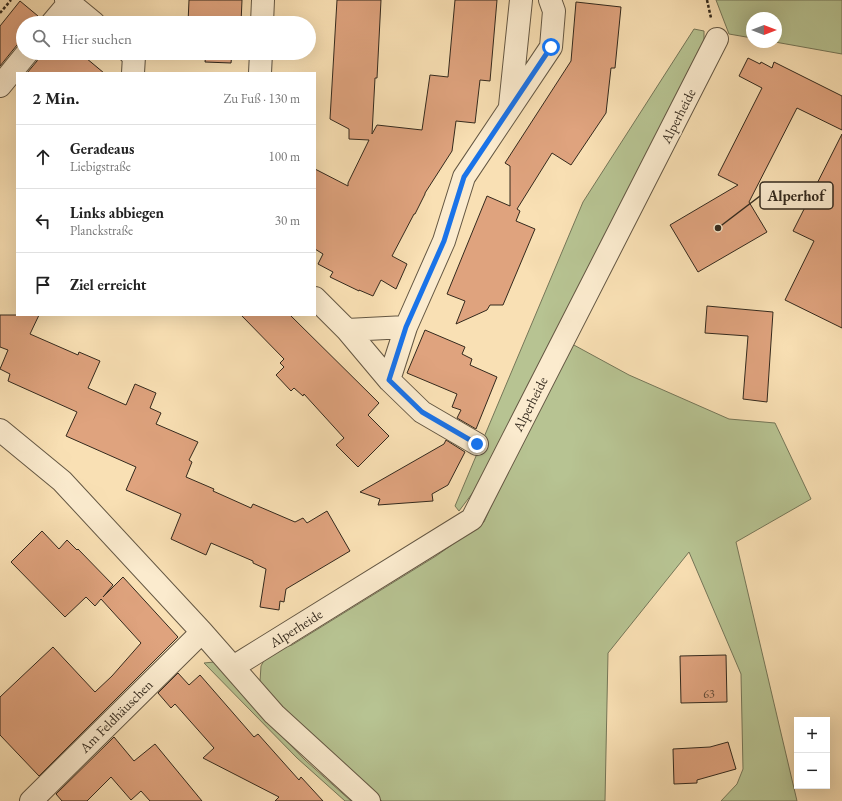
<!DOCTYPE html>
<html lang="de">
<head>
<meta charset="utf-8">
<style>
  body { margin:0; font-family:"EB Garamond",serif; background:#f6f6f6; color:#222 }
  .controls { position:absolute; right:12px; bottom:12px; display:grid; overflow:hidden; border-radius:0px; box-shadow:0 4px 16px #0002 }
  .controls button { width:36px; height:36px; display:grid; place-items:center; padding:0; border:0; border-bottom:1px solid #e0e0e0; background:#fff; color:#222; font:20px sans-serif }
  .compass { position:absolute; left:746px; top:12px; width:36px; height:36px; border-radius:50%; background:#fff; box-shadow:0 4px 16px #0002; rotate:90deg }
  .stop { position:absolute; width:12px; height:12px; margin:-9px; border:3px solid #1a73e8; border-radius:50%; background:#fff }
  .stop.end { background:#1a73e8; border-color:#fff; box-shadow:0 1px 4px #0008 }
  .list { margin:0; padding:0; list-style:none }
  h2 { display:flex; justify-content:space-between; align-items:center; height:52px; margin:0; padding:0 16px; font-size:17px }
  h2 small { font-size:13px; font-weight:400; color:#767676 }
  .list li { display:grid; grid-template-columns:26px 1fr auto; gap:12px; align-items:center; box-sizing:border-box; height:64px; padding:0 16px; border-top:1px solid #e0e0e0 }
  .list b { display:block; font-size:15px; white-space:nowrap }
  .list p { margin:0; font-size:13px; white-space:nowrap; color:#767676 }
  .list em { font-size:13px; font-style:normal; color:#767676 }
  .icon { flex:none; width:22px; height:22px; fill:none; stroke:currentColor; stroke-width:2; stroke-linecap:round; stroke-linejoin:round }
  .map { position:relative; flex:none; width:842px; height:801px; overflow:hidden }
  .search { position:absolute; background:#fff; box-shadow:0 4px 16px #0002; left:16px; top:16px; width:300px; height:44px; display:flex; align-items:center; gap:10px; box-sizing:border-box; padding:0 14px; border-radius:22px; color:#767676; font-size:15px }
  .panel { position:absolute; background:#fff; box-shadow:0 4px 16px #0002; left:16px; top:72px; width:300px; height:244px; border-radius:0px }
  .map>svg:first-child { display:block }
</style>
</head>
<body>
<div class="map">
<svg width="842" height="801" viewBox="0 0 842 801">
  <rect width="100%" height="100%" fill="#f9e0b4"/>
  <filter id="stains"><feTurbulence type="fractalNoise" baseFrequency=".005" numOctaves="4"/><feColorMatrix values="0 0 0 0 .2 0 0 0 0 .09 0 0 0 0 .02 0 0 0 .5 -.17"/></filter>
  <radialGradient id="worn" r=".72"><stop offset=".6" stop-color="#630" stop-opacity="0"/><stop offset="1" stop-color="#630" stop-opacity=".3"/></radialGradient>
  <path fill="#b7c392" stroke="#757658" d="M716,0H842V54L775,42H776V18H752V38L729,34Z
    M694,29L704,31V44L477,487L459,511L455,506L583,202Z
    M572,344L629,375L729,419L775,423L811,499L736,542L797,801H721L737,784L743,769L741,674L689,552L608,653L605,801H382L318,745L269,696L260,681L261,666L268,653L292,645L436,556L484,522L517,446Z
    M214,662L257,710L305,760L351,801H345L297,758L204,663Z"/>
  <path fill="#dfa37e" stroke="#33291d" d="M189,0H242L241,23H188Z
    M337,0H381L377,78H375L372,134L377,125L422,130L430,75L448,77L455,0H497L490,81L480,80L475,123L456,121L452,151L425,193V194L415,214H414L392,256L407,264L396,289L381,280L373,296L359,290V291L330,277L333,272L318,264L323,254L315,249V169L348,186V183L369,140L349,139V129L330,119Z
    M20,1L38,16L31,23H23V41L17,45L0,66V26Z
    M576,2L621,7L615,68H611L606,113L571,165L552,153L517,209L520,211L516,221L535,229L503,305H490L487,310L456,324L465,301L447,294L487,196L510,206V166L505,163L571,61Z
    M39,53H80L104,73H27L37,61Z
    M206,53H232L231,63L205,62Z
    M748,58L760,64L761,62L772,68L774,62L842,96V130L797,108L749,202L767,232L698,272L670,225L738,185L718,175L762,88L739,76Z
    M842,134V328L785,300L814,241L793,231Z
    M707,306L773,312L767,402L743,399L748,336L705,333Z
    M0,315H39L30,334L78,355L79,352L100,361L88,388L126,405L135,384L156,393L150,408L161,413L156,424L198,442L189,460L192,462L186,477L214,489L213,491L251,508L253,504L295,522L303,518L307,523L327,511L350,551L286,589L284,602L280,601L279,610L260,607L266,569L253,563V561L211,543L206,555L171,539L181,514L126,490L136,467L66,436L77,412L8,381L10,374L0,369L8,350L0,347Z
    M241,315H290L379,403L368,415L389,436L358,467L336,445L344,438L304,394L303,396L294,388L291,391L276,375L284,367L280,363L284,359Z
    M425,330L465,347L462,354L472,359L470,365L497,377L476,429L457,418L461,410L452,407L457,394L407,373Z
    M446,440L465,452L448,485L432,494L433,501L378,505L380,499L360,492L444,444Z
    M42,531L59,549L67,540L77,550L78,549L113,585L103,597L123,577L178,637L39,776L0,735V697L53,647L95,692L112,676L141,643L101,599L95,606L86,597L65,617L11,562Z
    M726,655L727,702L681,703L680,656Z
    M178,673L189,685L200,675L254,737L258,734L299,780L301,777L323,801H275L279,797L203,758L214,748L175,704L171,708L158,693Z
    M114,737L134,761L155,744L202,801H150L141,791L131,800L111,777L87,801H62L56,794Z
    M728,742L736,769L697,780V783L674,784L673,749L710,747Z"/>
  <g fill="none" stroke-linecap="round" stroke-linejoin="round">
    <defs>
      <path id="minor" d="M66,0L94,23
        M52,23L69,3
        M262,23L263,0
        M130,53L134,56L133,73
        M260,73L261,53
        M0,86L27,53
        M510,106L521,0
        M315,298L347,330L389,380L422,412L477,444
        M347,330L406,327L444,241L464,177L551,47L554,11L550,0
        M389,380L406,327
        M0,430L62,481L202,632L274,714L369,801
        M233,667L472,519L717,39
        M31,801L202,632"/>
    </defs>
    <use href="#minor" stroke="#645743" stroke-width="24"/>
    <path stroke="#33291d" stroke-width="2.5" stroke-dasharray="3 2" stroke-linecap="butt" d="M707,0L711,18
      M0,13L11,0"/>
    <use href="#minor" stroke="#fbebce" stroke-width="22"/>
  </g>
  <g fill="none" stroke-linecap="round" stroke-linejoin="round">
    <path stroke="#1a73e8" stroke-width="5" d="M477,444L422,412L389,380L406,327L444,241L464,177L551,47"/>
  </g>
  <g text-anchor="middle" stroke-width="4" stroke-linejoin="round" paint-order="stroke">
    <g font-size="12" fill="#5e4835">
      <text x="709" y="698">63</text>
    </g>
    <g font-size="14" fill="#33291d" stroke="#fbebce">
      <text transform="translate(678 116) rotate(-63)" y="5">Alperheide</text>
      <text transform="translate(530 404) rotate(-63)" y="5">Alperheide</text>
      <text transform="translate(296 628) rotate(-32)" y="5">Alperheide</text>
      <text transform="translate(116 716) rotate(-45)" y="5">Am Feldhäuschen</text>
    </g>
  </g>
  <path fill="none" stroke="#33291d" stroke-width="1.5" d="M718 228L760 196"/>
  <circle fill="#33291d" stroke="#fbebce" stroke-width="1.5" cx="718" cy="228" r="4"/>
  <rect fill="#fbebce" stroke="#33291d" stroke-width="1.5" x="760" y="182" width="73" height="27" rx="4"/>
  <g font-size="15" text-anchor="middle" font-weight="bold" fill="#33291d">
    <text x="796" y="201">Alperhof</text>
  </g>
  <rect width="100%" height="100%" filter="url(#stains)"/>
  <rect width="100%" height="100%" fill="url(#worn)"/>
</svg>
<div class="controls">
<button>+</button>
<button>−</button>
</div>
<svg class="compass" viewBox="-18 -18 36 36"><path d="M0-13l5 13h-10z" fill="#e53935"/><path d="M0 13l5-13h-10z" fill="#767676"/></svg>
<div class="stop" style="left:551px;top:47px"></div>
<div class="stop end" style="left:477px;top:444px"></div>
<div class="search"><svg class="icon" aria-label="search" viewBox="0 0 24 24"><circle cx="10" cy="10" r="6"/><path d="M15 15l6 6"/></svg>Hier suchen</div>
<section class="panel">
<h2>2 Min.<small>Zu Fuß · 130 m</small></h2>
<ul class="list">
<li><svg class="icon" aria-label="ahead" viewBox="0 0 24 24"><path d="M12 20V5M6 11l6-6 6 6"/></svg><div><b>Geradeaus</b><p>Liebigstraße</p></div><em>100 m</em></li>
<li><svg class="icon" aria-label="left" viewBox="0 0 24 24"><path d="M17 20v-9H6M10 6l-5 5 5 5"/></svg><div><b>Links abbiegen</b><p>Planckstraße</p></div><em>30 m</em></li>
<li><svg class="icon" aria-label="arrive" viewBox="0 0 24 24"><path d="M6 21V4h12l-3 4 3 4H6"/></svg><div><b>Ziel erreicht</b></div></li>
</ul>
</section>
</div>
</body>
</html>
